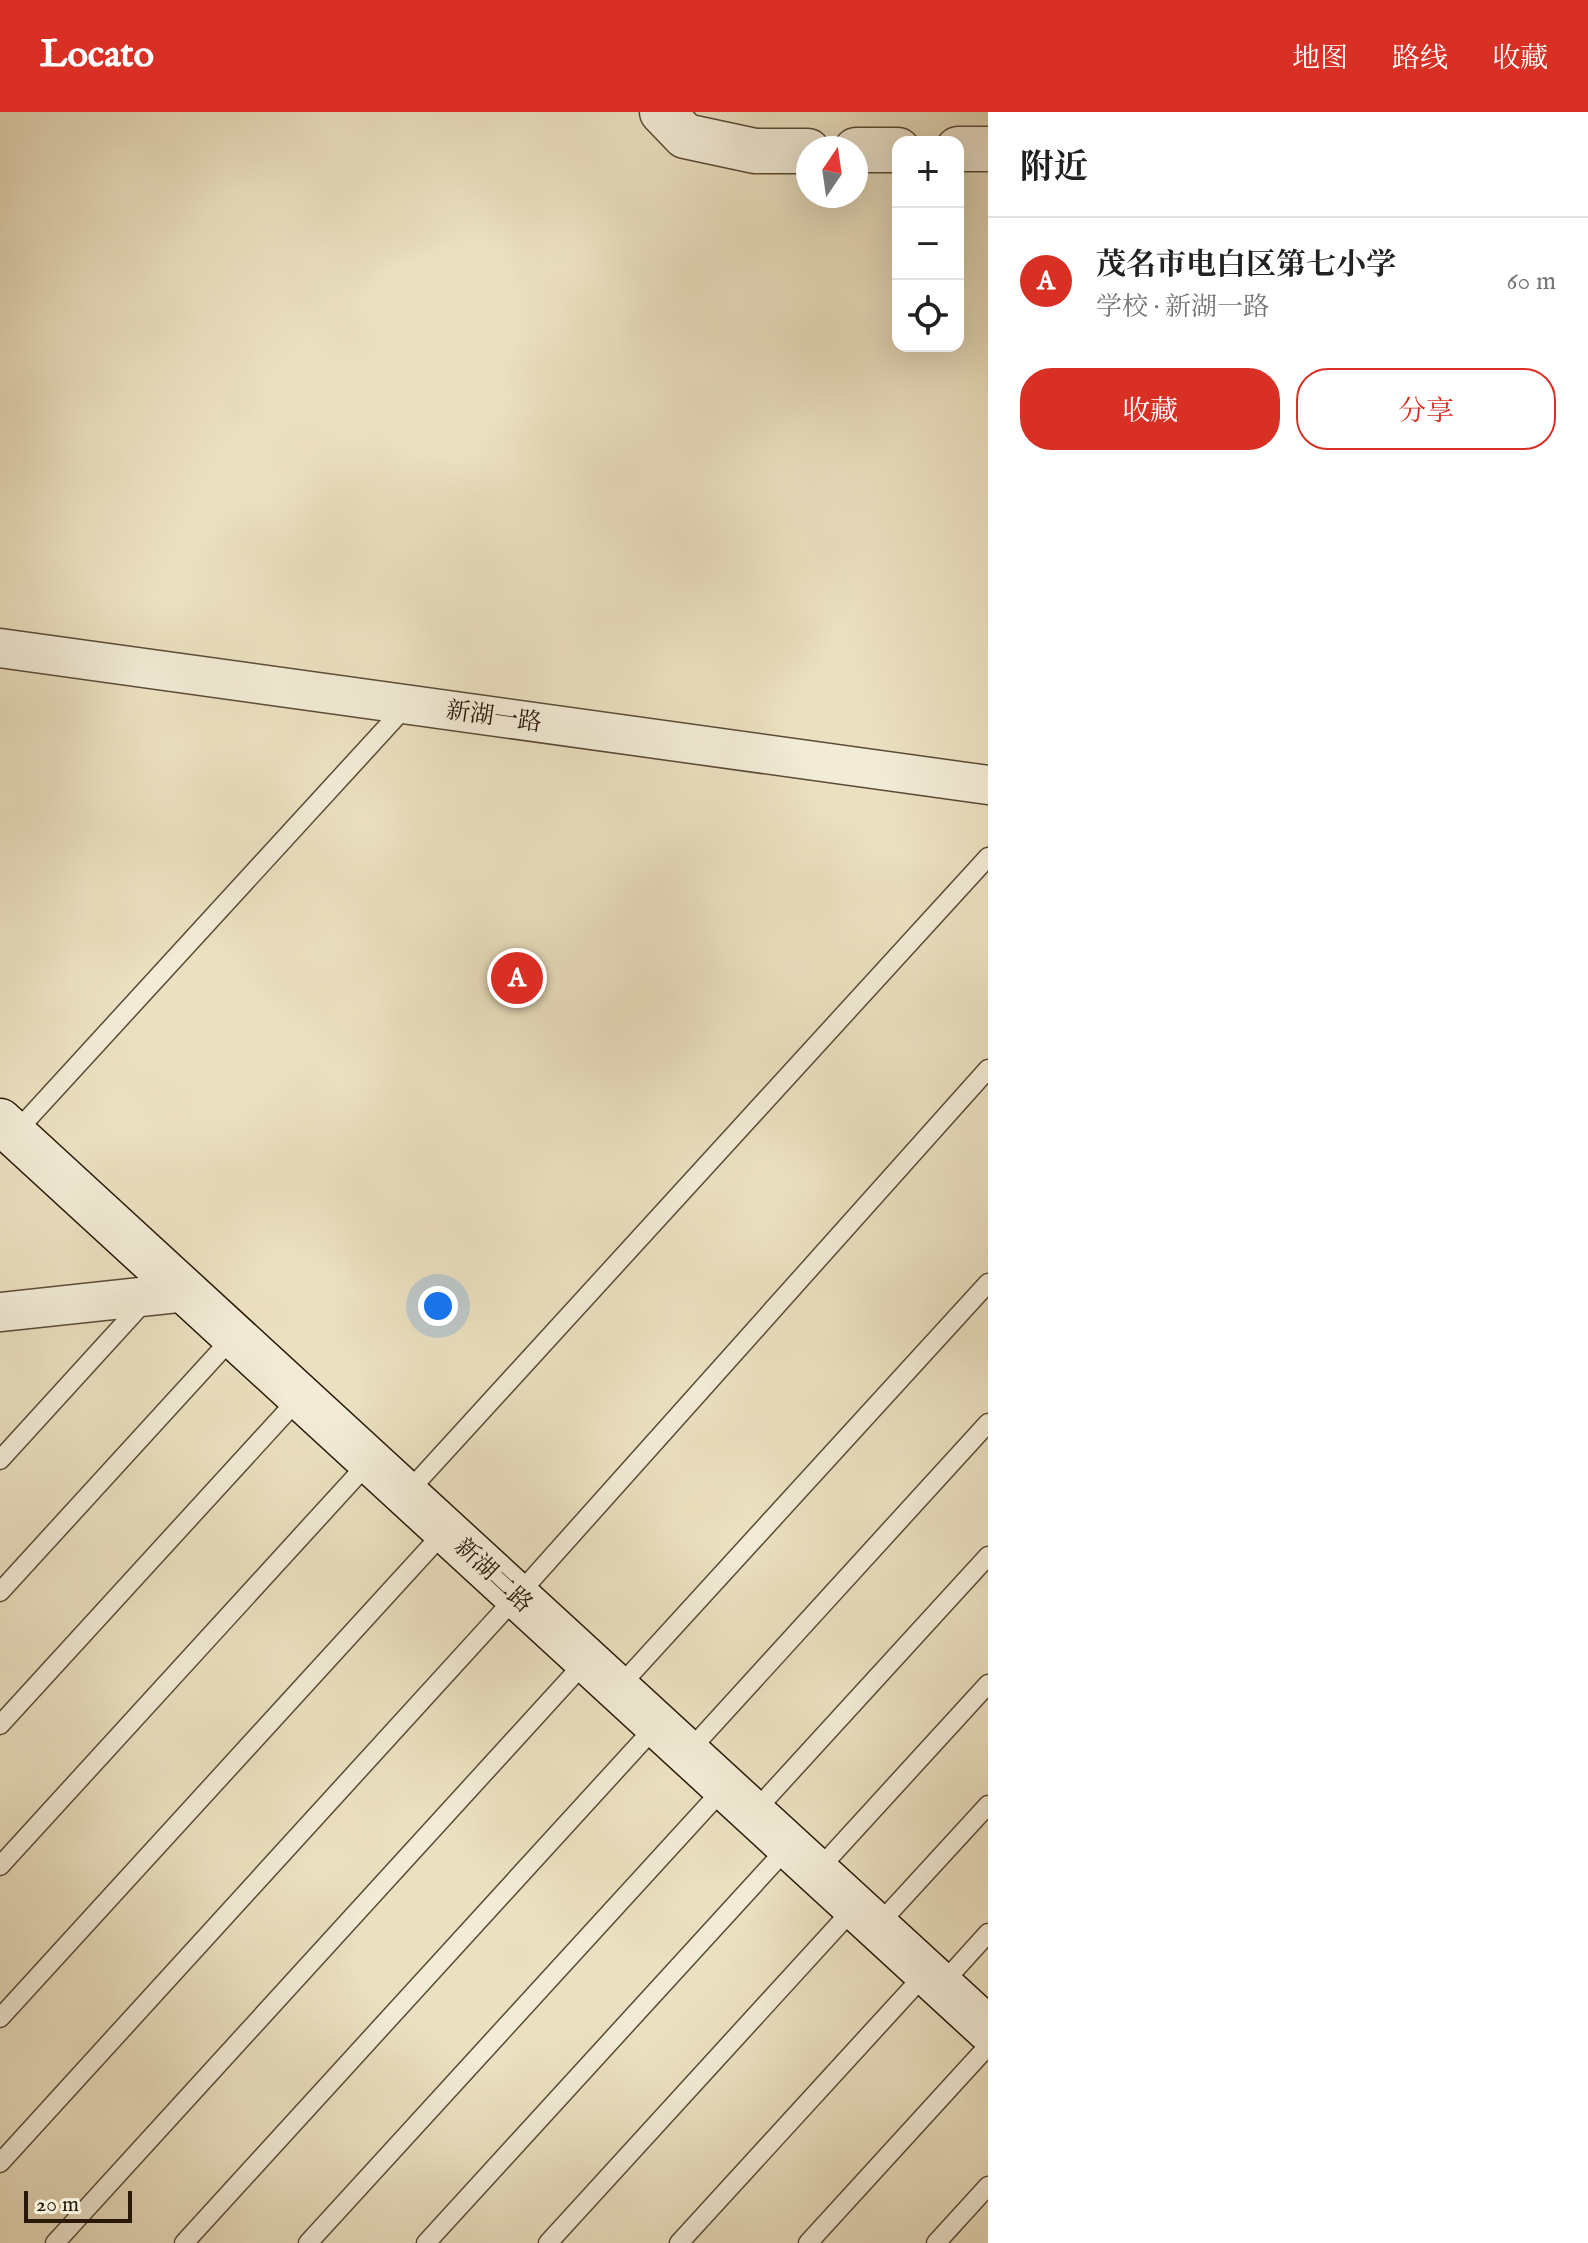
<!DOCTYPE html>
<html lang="zh">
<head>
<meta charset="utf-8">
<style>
  body { margin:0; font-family:"IM FELL English","Noto Serif SC",serif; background:#f2f2f2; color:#222 }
  .controls { position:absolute; right:24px; top:24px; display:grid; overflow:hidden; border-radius:16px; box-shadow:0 8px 32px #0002 }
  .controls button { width:72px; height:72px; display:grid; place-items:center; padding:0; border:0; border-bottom:2px solid #e0e0e0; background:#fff; color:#222; font:40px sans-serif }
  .compass { position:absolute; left:796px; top:24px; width:72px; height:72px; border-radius:50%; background:#fff; box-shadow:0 8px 32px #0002; rotate:13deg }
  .scale { position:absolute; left:24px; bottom:20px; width:108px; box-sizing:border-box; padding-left:8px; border:4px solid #291808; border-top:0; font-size:22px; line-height:28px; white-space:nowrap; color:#291808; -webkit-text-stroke:6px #f2ebd6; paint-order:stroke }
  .you { position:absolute; left:438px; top:1194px; width:28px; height:28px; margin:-20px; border:6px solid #fff; border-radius:50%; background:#1a73e8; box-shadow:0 0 0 12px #1a73e833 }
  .badge { display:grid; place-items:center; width:52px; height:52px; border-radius:50%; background:#d93025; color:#fff; font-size:26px; font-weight:700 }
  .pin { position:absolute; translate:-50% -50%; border:4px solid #fff; box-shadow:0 2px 8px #0006 }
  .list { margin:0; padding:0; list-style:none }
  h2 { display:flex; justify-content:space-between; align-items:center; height:104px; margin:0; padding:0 32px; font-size:34px }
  h2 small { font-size:26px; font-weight:400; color:#767676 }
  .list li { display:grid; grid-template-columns:52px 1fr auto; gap:24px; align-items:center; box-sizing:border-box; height:128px; padding:0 32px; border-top:2px solid #e0e0e0 }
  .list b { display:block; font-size:30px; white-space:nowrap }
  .list p { margin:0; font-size:26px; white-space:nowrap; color:#767676 }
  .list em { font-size:26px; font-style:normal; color:#767676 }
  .actions { display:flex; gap:16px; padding:24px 32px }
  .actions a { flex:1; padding:18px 0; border:2px solid #d93025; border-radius:32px; text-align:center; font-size:28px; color:#d93025 }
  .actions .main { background:#d93025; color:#fff }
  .icon { flex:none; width:44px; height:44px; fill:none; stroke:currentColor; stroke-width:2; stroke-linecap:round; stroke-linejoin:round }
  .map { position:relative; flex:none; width:988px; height:2131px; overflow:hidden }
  header { display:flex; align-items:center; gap:48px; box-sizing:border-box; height:112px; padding:0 40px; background:#d93025; color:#fff }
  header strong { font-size:38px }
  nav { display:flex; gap:44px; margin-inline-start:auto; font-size:28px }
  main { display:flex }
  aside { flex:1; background:#fff }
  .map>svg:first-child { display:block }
</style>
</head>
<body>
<header>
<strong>Locato</strong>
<nav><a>地图</a><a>路线</a><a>收藏</a></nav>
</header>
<main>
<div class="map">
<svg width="988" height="2131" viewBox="0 0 988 2131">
  <rect width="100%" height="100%" fill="#ebe0c0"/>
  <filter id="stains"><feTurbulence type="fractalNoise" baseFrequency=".0025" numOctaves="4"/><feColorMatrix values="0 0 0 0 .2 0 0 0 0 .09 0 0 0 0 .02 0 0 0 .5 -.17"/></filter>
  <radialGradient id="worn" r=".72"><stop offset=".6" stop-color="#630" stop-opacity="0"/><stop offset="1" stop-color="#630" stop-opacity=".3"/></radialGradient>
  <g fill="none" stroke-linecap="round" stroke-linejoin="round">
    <defs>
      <path id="service" d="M14,1022L408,592
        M0,1348L145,1189
        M406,1382L988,745
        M0,1480L234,1224
        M618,1576L988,1171
        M0,1613L300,1285
        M687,1641L988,1311
        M753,1701L988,1444
        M0,1754L370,1349
        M817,1759L988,1572
        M877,1814L988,1693
        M941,1873L988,1821
        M0,1906L446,1418
        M0,2051L517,1484L988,957
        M55,2131L587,1548
        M184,2131L657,1613
        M308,2131L725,1675
        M426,2131L789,1734
        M548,2131L855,1795
        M679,2131L927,1860
        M808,2131L988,1934
        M936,2131L988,2074"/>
      <path id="minor" d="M0,536L988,673
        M0,1200L187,1180"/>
      <path id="tertiary" d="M662,0L685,24L755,39H808
        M958,37H988
        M856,38H898"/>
      <path id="secondary" d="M0,1009L988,1917"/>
    </defs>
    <use href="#service" stroke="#5a4a36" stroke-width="21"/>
    <use href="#minor" stroke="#5a4a36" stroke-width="41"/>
    <use href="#tertiary" stroke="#5a4a36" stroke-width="47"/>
    <use href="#secondary" stroke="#291808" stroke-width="47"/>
    <use href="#service" stroke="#f2ebd6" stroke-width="18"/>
    <use href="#minor" stroke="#f2ebd6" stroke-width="38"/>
    <use href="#tertiary" stroke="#f2ebd6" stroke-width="44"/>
    <use href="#secondary" stroke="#f2ebd6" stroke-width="44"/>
  </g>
  <g text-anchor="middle" stroke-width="8" stroke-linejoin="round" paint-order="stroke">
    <g font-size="24" fill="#291808" stroke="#f2ebd6">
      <text transform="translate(494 604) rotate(8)" y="8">新湖一路</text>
      <text transform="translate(494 1463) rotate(43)" y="8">新湖二路</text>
    </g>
  </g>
  <rect width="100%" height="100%" filter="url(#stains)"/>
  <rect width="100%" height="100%" fill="url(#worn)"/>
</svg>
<div class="controls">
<button>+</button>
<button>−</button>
<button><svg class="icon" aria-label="locate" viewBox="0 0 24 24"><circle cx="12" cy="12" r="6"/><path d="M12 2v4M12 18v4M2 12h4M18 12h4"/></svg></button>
</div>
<svg class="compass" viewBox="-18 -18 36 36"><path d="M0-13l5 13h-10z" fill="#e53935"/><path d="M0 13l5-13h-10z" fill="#767676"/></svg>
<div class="scale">20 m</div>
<div class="you"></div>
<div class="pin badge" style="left:517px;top:866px">A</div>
</div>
<aside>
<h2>附近<small></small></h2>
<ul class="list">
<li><span class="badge">A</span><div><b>茂名市电白区第七小学</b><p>学校 · 新湖一路</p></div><em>60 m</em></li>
</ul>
<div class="actions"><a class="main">收藏</a><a>分享</a></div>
</aside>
</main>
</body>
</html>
